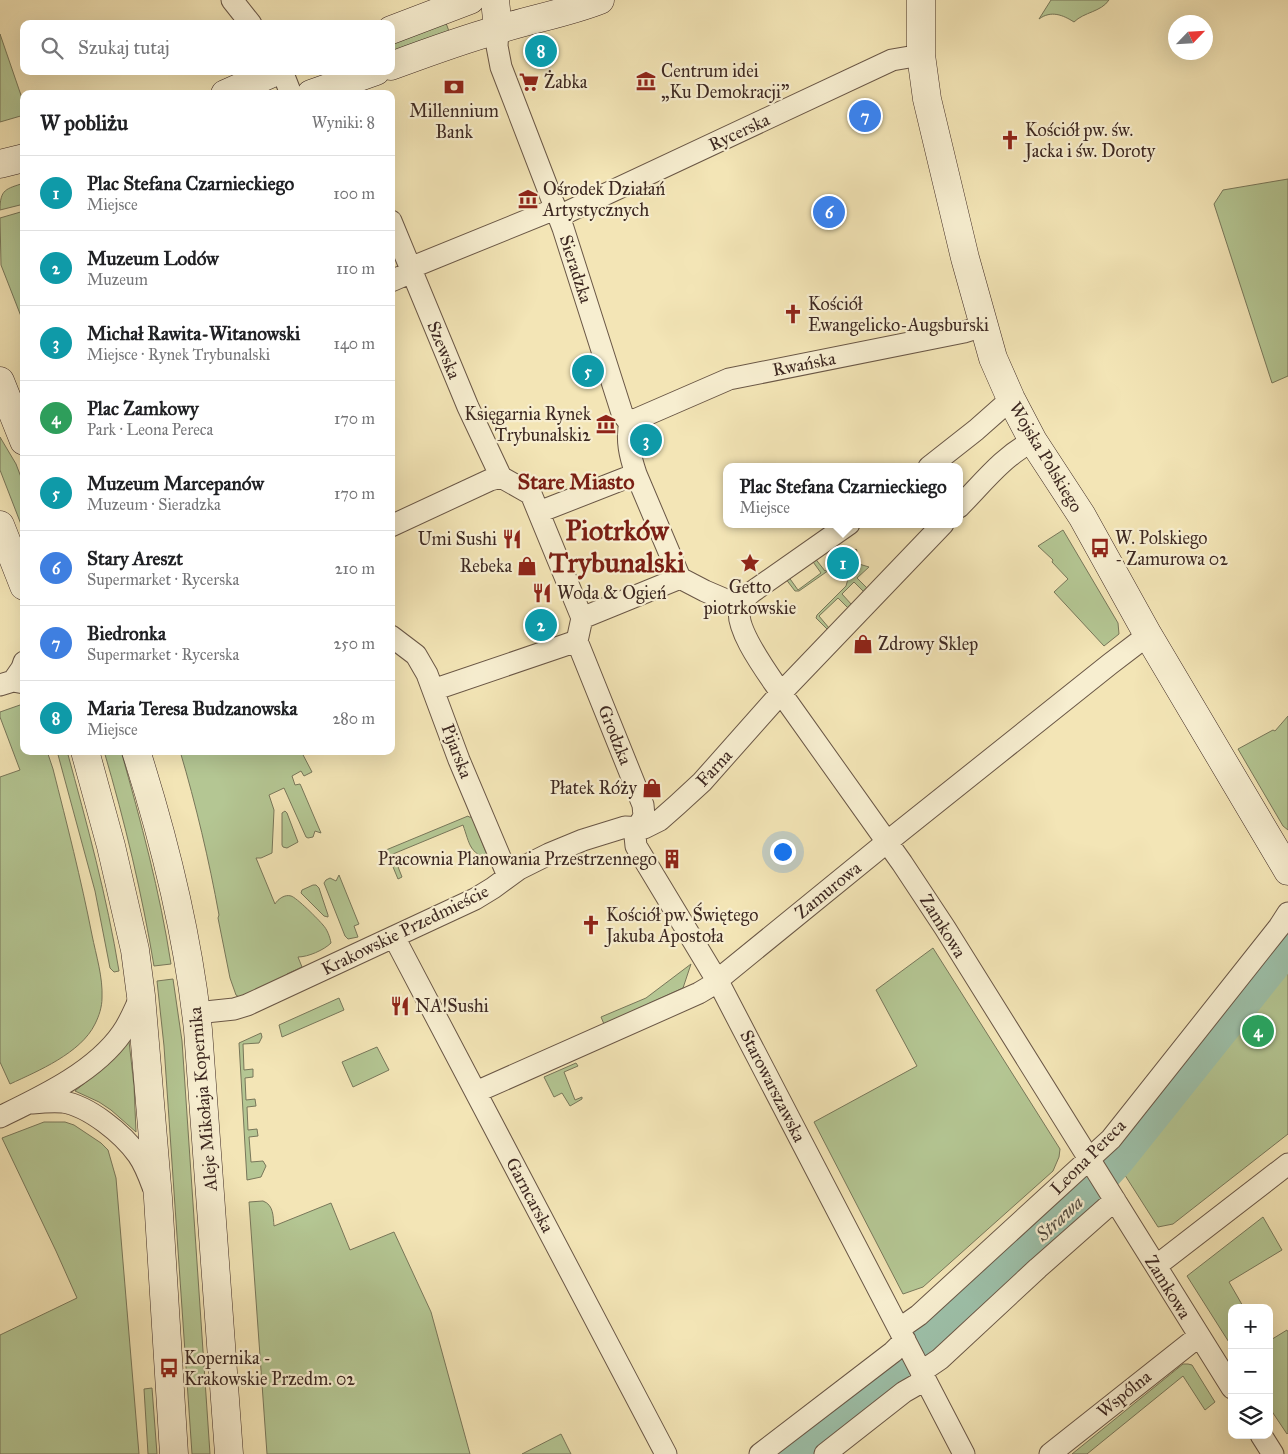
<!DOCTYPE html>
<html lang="pl">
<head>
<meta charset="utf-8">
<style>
  body { margin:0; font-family:"IM FELL Great Primer",serif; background:#f2f2f2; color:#202124 }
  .controls { position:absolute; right:15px; bottom:15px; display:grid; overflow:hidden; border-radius:10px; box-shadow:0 5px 20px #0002 }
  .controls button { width:45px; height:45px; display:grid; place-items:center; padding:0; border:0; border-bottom:1px solid #e0e0e0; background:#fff; color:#202124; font:25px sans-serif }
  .compass { position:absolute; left:1168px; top:15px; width:45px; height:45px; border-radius:50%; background:#fff; box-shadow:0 5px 20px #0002; rotate:65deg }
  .you { position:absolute; left:782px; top:851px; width:18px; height:18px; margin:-12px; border:4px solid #fff; border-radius:50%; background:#1a73e8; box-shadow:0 0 0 8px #1a73e833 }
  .badge { display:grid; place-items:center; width:32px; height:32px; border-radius:50%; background:#111827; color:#fff; font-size:16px; font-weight:700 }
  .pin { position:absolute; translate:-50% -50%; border:2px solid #fff; box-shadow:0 1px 5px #0006 }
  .popup { position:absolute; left:723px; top:463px; width:240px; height:65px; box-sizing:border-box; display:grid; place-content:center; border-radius:10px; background:#fff; filter:drop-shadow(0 1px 4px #0005); font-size:16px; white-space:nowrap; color:#757577 }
  .popup b { font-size:19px; color:#202124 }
  .popup::after { content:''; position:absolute; left:50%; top:100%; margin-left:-10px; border:10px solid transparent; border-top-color:#fff }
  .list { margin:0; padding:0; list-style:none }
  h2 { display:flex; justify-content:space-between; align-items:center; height:65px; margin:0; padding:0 20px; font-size:21px }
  h2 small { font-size:16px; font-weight:400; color:#757577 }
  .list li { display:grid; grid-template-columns:32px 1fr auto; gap:15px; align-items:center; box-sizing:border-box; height:75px; padding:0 20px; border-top:1px solid #e0e0e0 }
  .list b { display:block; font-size:19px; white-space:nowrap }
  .list p { margin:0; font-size:16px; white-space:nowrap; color:#757577 }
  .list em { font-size:16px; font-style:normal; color:#757577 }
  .icon { flex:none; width:28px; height:28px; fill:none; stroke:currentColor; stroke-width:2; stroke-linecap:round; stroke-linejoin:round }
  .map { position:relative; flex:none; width:1288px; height:1454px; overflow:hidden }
  .search { position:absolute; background:#fff; box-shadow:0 5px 20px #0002; left:20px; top:20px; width:375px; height:55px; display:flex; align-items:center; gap:12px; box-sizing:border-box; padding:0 18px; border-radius:10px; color:#757577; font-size:19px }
  .panel { position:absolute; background:#fff; box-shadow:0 5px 20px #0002; left:20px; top:90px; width:375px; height:665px; border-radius:10px }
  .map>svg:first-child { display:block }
</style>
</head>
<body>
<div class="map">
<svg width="1288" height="1454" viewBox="0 0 1288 1454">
  <rect width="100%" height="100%" fill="#f3e5b6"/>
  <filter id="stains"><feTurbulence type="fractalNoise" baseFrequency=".004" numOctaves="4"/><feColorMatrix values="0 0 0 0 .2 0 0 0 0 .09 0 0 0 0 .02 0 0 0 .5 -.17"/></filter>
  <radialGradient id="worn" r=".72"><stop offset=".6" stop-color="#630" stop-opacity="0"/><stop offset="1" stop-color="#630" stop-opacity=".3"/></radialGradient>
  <path fill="#b4c693" stroke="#78775a" d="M1051,0H1109C1101,12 1084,12 1074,22C1063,15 1051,10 1039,19Z
    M446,23L450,34L391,55V42Z
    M0,34L24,104V115L0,122Z
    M1288,179V376L1272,383L1214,204L1223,190Z
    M24,183V204L0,210C0,189 6,189 24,183Z
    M24,211V324L1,265L0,218Z
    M0,437L16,464L24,485V532L0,470Z
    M1063,530L1118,623L1119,634L1104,646L1054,592L1068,579L1052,562L1053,560L1038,546Z
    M832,546L842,559L856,549L857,550L855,559L843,569L839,567L832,568L799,591H795L785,578L788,576L798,590L821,573L811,559L814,557L825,571L838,561L829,548Z
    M859,564L869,567L857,578L868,589L864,592L854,582L842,594L852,605L848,608L838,598L819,616L829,628L827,629L816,618L817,615L846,586L848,579V574Z
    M20,705L24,706V751H47L53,769C67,824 81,879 92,935C96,955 103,977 102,998C102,1007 99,1016 95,1024C81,1053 38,1071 10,1084L0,1062V777L20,770L0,717V712Z
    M1288,716V830L1283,826L1238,749L1273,730L1275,731Z
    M57,751H67C87,824 107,897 119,971L114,972L110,968L95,891Z
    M104,751H121C141,822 160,892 171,964L154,966C142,894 125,822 104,751Z
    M180,751H301L312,772L304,776L301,771L292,776L295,785L300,784L301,786L321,833L315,831L313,837L308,838L306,837L284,788L269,795L274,810L272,853L261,858H256L275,904C278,899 285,894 291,896C296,897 319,920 323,925C327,929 330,937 331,943C324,950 308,957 298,957L302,967L287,974H290L248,994L239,997L236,995L230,978L218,918L219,915C209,860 196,805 180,751Z
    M285,811L287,813L298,842L287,848L283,847L282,845V813Z
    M468,816L469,817H472L489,860C469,852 470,845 463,825L393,854L402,877L398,879L386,850Z
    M339,875L358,922L359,924L354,926L358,937L348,939L345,936L324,883L326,880L330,878L336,881Z
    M313,885H316L319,888L328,915V917L324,916L301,893L302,890Z
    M1288,932L1213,1030L1113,1157L1109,1150Z
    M933,948L1060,1149L1059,1157L1053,1171L923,1287L903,1294L814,1122L917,1066L876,990Z
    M1288,955V1134L1173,1224L1158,1227L1121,1169Z
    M691,964L683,988L604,1024L601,1017L646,998Z
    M173,979L182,1041L210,1454H192L164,1046L157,981Z
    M339,998L344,1010L282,1037L279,1025Z
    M261,1033L262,1037L259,1043L243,1044L244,1070L253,1069V1077L245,1078L246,1100L255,1099L256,1106L247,1107L248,1130L257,1129L258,1136L249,1137L251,1162L263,1161L266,1166L261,1177L247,1180L239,1043Z
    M129,1041L134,1086L136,1132L111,1110L99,1102L75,1091C94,1075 115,1061 129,1041Z
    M377,1047L389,1070L353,1087L342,1062Z
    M576,1063L578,1066L564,1072L575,1100L582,1097V1099L570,1106L562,1093L554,1097L544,1077Z
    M44,1122H65L74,1125L101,1143L108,1150L116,1178L139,1454H0V1335L77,1298L56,1251L2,1138Z
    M1077,1180L1080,1186L922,1335L917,1325Z
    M263,1201C274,1205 273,1217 274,1226L331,1203L350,1250L394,1232L431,1312L470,1454H267L249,1202Z
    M1263,1217L1282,1250L1229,1282L1244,1308H1232V1347L1187,1276Z
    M1287,1330L1288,1332V1433L1287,1434L1269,1407V1341Z
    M1183,1364H1188L1192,1365L1215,1402L1205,1410L1183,1376L1087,1454H1072Z
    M152,1388L157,1454H148L144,1389Z
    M561,1434L571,1454H522Z"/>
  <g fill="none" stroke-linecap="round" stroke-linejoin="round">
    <path stroke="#9dc0a9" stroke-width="36" d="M791,1454L882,1384L1085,1194L1117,1159L1288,945"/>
    <defs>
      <path id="street" d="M232,0L251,24
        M498,29L497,46L501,67L563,228L622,413L628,421L630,422
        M282,71L291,94
        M559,216L892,60L921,55
        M391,221L468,407L501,477
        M410,268L555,209
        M391,281L412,272
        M630,422L729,379L964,332L983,326
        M929,467L976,430L1011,399
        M636,474L680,578L705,591L740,606
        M501,477L531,494L582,618L577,641
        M959,507C982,484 1003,456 1033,441
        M539,512L636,474C630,456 626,440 630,422
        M849,524L752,592C747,596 742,600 740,607C733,628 769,675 781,693L943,524
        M391,526L490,480L501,477
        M582,618L680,578
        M391,636L416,655L427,674L459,760L508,876
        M577,641L643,805L644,816L636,831L635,836L636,846L721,987L964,1454
        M13,681L22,668L24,662
        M0,685L13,681L24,683
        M433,690L577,641
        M394,937L666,1454
        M196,1013L234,1009L247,1005L475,899L493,888L519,869L549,854L583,840L625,827L644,828L660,820L677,805L702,782L781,693L902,863L945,928L1232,1388
        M476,1092L699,993L709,987L887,842L1110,664L1148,635
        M32,1103C42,1102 53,1101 63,1102C89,1106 123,1134 138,1155C145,1165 149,1176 153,1187
        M0,1117C41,1097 95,1072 122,1033C130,1022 135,1008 141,996
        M1156,1266L1288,1164
        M899,1329L919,1315L1111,1139L1279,927L1288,913
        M921,1372L940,1359L1038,1268L1115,1200
        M1261,1435L1273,1454
        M760,1454L893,1352L905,1340
        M825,1454L904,1392L925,1380
        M1050,1454L1199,1336"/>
      <path id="secondary" d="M495,0L498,29
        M921,0V55L927,99L965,258L993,358L1011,399L1033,441L1082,516L1148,635L1288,871
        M391,30L470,0
        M391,66C426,53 461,40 497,30C531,19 567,13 600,0
        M225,94L277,71
        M311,94L376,71
        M0,164L24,158
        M0,381L24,441
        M0,525L24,586
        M85,751L111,846L135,950L141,996L158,1198L174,1454
        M136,751C165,842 188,935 198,1030L229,1454"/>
    </defs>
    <use href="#street" stroke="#6a5746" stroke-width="23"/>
    <use href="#secondary" stroke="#3d2821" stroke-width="29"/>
    <use href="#street" stroke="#f7eed0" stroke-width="21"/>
    <use href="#secondary" stroke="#f7eed0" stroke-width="28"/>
  </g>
  <defs>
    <symbol id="museum-bare" viewBox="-9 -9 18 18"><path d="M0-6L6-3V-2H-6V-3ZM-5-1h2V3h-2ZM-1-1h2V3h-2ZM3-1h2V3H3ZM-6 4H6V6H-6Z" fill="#8f2418" stroke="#f7eed0" stroke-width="2.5" paint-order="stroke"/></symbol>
    <symbol id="supermarket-bare" viewBox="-9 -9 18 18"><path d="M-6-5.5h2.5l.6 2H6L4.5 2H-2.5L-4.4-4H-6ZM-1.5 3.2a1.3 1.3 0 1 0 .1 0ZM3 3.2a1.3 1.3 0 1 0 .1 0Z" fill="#8f2418" stroke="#f7eed0" stroke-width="2.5" paint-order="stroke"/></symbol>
    <symbol id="bank-bare" viewBox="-9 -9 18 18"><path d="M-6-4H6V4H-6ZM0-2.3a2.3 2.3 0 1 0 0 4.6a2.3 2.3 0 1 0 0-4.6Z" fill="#8f2418" stroke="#f7eed0" stroke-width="2.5" paint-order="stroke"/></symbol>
    <symbol id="church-bare" viewBox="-9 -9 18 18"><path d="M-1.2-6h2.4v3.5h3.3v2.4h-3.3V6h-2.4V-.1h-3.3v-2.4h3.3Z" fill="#8f2418" stroke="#f7eed0" stroke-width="2.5" paint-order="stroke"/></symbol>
    <symbol id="restaurant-bare" viewBox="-9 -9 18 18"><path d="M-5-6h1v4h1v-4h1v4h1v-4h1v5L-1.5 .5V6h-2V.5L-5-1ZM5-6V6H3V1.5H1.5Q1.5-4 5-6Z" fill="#8f2418" stroke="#f7eed0" stroke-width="2.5" paint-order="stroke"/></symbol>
    <symbol id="bus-bare" viewBox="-9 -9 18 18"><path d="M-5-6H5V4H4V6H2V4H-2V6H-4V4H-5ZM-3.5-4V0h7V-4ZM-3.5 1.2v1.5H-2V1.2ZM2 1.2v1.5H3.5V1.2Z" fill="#8f2418" stroke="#f7eed0" stroke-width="2.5" paint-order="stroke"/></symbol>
    <symbol id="sight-bare" viewBox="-9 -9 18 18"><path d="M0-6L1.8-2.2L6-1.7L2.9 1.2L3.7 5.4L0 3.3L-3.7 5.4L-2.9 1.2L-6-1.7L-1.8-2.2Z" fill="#8f2418" stroke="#f7eed0" stroke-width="2.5" paint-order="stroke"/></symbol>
    <symbol id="shop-bare" viewBox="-9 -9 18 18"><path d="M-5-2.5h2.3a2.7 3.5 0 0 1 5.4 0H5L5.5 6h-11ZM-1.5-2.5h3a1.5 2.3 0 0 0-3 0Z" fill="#8f2418" stroke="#f7eed0" stroke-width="2.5" paint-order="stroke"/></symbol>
    <symbol id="building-bare" viewBox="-9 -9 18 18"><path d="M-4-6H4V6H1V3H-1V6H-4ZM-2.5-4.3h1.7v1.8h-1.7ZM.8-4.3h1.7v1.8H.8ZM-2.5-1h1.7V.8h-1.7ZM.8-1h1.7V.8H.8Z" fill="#8f2418" stroke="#f7eed0" stroke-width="2.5" paint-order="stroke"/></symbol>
  </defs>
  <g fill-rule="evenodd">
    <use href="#museum-bare" x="632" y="67" width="28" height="28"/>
    <use href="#supermarket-bare" x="515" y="68" width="28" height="28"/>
    <use href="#bank-bare" x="440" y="73" width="28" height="28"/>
    <use href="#church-bare" x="996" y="126" width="28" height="28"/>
    <use href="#museum-bare" x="514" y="185" width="28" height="28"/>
    <use href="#church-bare" x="779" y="300" width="28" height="28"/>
    <use href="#museum-bare" x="592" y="410" width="28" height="28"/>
    <use href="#restaurant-bare" x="498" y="525" width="28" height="28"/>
    <use href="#bus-bare" x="1086" y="534" width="28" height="28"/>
    <use href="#sight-bare" x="736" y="549" width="28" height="28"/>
    <use href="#shop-bare" x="513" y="552" width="28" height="28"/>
    <use href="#restaurant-bare" x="528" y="579" width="28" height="28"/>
    <use href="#shop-bare" x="849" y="630" width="28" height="28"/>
    <use href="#shop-bare" x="638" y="774" width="28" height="28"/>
    <use href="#building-bare" x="658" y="845" width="28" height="28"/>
    <use href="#church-bare" x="577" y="911" width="28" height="28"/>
    <use href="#restaurant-bare" x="386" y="992" width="28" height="28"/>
    <use href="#bus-bare" x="155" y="1354" width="28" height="28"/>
  </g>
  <g text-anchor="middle" stroke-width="4.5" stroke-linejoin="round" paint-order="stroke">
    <g font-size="18" fill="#3d2821" stroke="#f7eed0" text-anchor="start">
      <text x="661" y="77">Centrum idei<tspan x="661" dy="21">„Ku Demokracji”</tspan></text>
      <text x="544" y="88">Żabka</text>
      <text x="454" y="117" text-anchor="middle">Millennium<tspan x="454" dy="21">Bank</tspan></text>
      <text x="1025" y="136">Kościół pw. św.<tspan x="1025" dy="21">Jacka i św. Doroty</tspan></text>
      <text x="543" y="195">Ośrodek Działań<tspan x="543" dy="21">Artystycznych</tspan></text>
      <text x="808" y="310">Kościół<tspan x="808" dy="21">Ewangelicko-Augsburski</tspan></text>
      <text x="591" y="420" text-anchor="end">Księgarnia Rynek<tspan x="591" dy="21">Trybunalski2</tspan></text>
      <text x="1115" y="544">W. Polskiego<tspan x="1115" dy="21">- Zamurowa 02</tspan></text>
      <text x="497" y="545" text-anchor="end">Umi Sushi</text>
      <text x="512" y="572" text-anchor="end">Rebeka</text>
      <text x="750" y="593" text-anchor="middle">Getto<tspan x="750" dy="21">piotrkowskie</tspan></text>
      <text x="557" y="599">Woda &amp; Ogień</text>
      <text x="878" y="650">Zdrowy Sklep</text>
      <text x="637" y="794" text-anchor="end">Płatek Róży</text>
      <text x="657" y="865" text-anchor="end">Pracownia Planowania Przestrzennego</text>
      <text x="606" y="921">Kościół pw. Świętego<tspan x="606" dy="21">Jakuba Apostoła</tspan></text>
      <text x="415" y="1012">NA!Sushi</text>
      <text x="184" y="1364">Kopernika -<tspan x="184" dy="21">Krakowskie Przedm. 02</tspan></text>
    </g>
    <g font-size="18" fill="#3d2821" stroke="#f7eed0">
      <text transform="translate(739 132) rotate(-25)" y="6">Rycerska</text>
      <text transform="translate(576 269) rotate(72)" y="6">Sieradzka</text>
      <text transform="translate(444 350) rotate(68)" y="6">Szewska</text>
      <text transform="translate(804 364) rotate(-11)" y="6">Rwańska</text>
      <text transform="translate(1046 457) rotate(59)" y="6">Wojska Polskiego</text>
      <text transform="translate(615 735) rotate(68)" y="6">Grodzka</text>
      <text transform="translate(457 751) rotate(69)" y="6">Pijarska</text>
      <text transform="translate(714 768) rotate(-47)" y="6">Farna</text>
      <text transform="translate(828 890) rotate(-39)" y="6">Zamurowa</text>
      <text transform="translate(943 926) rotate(58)" y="6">Zamkowa</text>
      <text transform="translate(405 930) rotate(-26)" y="6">Krakowskie Przedmieście</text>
      <text transform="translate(773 1086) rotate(63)" y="6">Starowarszawska</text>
      <text transform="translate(203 1099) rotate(-95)" y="6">Aleje Mikołaja Kopernika</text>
      <text transform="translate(1088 1157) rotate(-45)" y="6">Leona Pereca</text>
      <text transform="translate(530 1195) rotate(62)" y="6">Garncarska</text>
      <text transform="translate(1168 1287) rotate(58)" y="6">Zamkowa</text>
      <text transform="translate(1124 1394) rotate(-39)" y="6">Wspólna</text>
    </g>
    <g font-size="19" font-style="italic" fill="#554e43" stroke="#f7eed0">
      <text transform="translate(1059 1218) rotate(-43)" y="7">Strawa</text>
    </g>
    <g font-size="22" font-weight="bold" fill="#7a1f14" stroke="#f7eed0">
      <text x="576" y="489">Stare Miasto</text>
    </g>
    <g font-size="28" font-weight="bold" fill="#7a1f14" stroke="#f7eed0">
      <text x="617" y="540">Piotrków<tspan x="617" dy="32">Trybunalski</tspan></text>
    </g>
  </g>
  <rect width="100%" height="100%" filter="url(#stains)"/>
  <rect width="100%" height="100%" fill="url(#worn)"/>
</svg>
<div class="controls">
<button>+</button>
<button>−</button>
<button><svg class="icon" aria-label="layers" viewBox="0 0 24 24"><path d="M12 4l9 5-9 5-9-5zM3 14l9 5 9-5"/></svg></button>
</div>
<svg class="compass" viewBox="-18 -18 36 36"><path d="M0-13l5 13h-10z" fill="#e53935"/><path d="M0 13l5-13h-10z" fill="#757577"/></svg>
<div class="you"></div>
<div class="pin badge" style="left:843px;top:563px;background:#0f9aa8">1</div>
<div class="popup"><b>Plac Stefana Czarnieckiego</b>Miejsce</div>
<div class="pin badge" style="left:541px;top:625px;background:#0f9aa8">2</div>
<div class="pin badge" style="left:646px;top:440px;background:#0f9aa8">3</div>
<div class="pin badge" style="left:1258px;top:1031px;background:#2e9e5b">4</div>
<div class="pin badge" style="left:588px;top:371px;background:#0f9aa8">5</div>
<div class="pin badge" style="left:829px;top:212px;background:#3f7fe0">6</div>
<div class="pin badge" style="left:865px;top:116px;background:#3f7fe0">7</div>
<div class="pin badge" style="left:541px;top:51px;background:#0f9aa8">8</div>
<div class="search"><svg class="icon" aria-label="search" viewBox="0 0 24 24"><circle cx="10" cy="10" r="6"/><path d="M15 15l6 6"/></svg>Szukaj tutaj</div>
<section class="panel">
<h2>W pobliżu<small>Wyniki: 8</small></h2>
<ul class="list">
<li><span class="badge" style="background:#0f9aa8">1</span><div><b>Plac Stefana Czarnieckiego</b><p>Miejsce</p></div><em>100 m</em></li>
<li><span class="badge" style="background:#0f9aa8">2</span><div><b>Muzeum Lodów</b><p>Muzeum</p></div><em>110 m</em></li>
<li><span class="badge" style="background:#0f9aa8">3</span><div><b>Michał Rawita-Witanowski</b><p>Miejsce · Rynek Trybunalski</p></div><em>140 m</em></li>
<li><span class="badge" style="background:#2e9e5b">4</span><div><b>Plac Zamkowy</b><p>Park · Leona Pereca</p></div><em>170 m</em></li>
<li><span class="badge" style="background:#0f9aa8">5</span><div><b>Muzeum Marcepanów</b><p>Muzeum · Sieradzka</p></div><em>170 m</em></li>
<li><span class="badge" style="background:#3f7fe0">6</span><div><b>Stary Areszt</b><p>Supermarket · Rycerska</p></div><em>210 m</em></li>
<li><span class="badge" style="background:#3f7fe0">7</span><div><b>Biedronka</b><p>Supermarket · Rycerska</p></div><em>250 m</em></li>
<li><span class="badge" style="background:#0f9aa8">8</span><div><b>Maria Teresa Budzanowska</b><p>Miejsce</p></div><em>280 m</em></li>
</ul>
</section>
</div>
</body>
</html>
